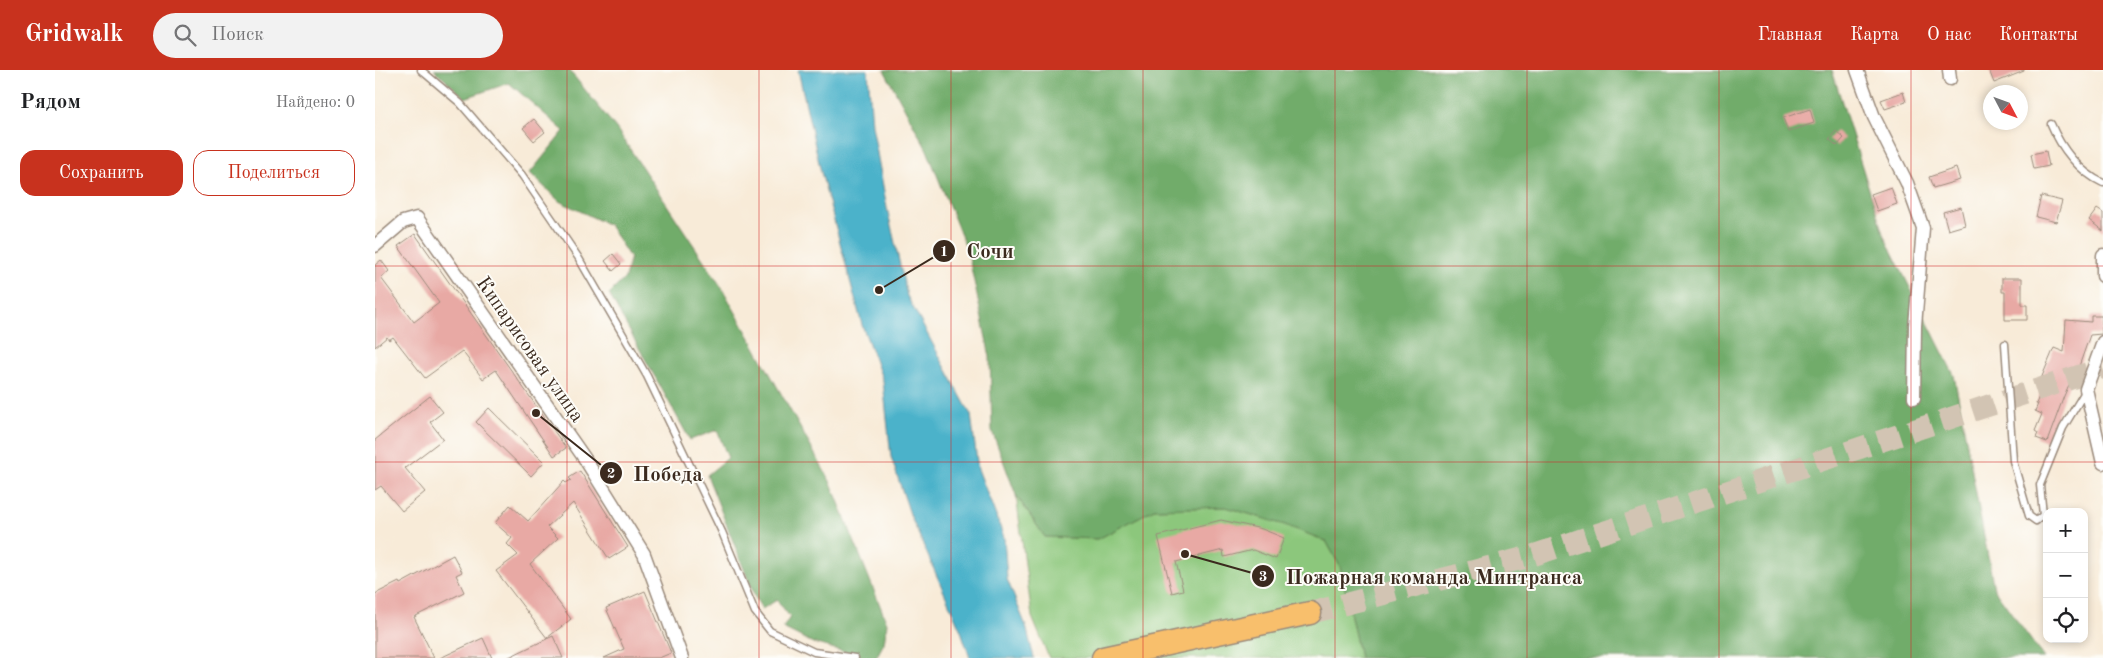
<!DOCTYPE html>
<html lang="ru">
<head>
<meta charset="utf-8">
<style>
  body { margin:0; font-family:"Old Standard TT",serif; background:#f2f2f2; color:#202124 }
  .controls { position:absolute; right:15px; bottom:15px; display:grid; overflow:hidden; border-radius:10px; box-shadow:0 2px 8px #0003 }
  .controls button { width:45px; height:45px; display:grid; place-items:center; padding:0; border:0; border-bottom:1px solid #e0e0e0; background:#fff; color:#202124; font:25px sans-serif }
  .compass { position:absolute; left:1608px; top:15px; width:45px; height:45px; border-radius:50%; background:#fff; box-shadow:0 2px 8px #0003; rotate:131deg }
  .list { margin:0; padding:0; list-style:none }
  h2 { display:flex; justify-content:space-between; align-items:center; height:65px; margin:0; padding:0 20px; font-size:21px }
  h2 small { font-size:16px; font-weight:400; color:#757577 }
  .actions { display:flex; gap:10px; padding:15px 20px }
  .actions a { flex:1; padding:11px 0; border:1px solid #c8321e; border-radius:15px; text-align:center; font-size:18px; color:#c8321e }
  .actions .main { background:#c8321e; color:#fff }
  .icon { flex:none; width:28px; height:28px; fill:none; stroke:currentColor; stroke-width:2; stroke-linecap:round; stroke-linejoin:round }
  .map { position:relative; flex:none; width:1728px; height:588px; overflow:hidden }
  header { display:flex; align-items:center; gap:30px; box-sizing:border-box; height:70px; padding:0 25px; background:#c8321e; color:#fff }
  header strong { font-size:24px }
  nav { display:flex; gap:28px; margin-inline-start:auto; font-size:18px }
  .search { width:350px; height:45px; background:#f2f2f2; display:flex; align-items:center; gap:12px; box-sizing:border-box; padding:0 18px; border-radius:28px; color:#757577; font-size:19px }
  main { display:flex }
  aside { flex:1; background:#fff }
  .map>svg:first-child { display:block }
</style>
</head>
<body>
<header>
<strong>Gridwalk</strong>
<div class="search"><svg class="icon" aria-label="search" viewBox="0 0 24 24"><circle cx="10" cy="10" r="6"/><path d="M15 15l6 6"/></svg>Поиск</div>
<nav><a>Главная</a><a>Карта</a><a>О нас</a><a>Контакты</a></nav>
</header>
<main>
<aside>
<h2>Рядом<small>Найдено: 0</small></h2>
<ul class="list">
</ul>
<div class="actions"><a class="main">Сохранить</a><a>Поделиться</a></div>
</aside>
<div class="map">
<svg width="1728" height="588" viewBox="0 0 1728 588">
  <rect width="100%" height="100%" fill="#fdfcf7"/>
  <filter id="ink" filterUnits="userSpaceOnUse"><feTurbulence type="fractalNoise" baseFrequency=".02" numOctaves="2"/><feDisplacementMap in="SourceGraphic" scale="10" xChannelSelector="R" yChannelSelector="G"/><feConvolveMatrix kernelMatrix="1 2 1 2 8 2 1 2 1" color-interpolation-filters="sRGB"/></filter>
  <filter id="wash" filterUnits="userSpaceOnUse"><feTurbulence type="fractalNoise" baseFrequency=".0096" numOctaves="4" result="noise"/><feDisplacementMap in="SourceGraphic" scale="20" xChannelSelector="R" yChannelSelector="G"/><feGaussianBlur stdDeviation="1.12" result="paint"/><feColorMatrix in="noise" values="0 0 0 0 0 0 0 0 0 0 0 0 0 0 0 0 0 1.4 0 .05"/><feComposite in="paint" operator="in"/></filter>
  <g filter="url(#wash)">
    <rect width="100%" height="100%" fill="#f8ebd8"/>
    <path fill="#8cc77b" stroke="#64784c" d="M641,425L670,467L723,469L779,439L851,437L910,455L951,471L965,496L985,588H674L657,547Z"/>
    <path fill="#71ac6b" stroke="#566b44" d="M59,0H194L241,58L347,218L456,413L512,553L509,573L501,588H492L438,573L408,558L415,547L402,530L387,539L380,527L332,405L353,388L342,360L315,370L234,224L250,208L255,188L234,155L184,131L155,103L189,61L134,13L90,28Z
      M509,0H1457L1508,164L1579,305L1619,519L1669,588H985L965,496L951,471L910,455L851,437L779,439L723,469L670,467L641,425L617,361L615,287L593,183L552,80Z"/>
    <path fill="#4bb2ca" stroke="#436e74" d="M423,0H493L497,55L512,138L532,226L596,345L603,399L629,467L632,509L651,556L659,588H595L586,561L536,447L516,387L508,311L487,255L446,102Z"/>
    <g id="blocks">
      <path fill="#e8a9a4" d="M1614,0H1649V1L1619,13Z
        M1528,22L1531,32L1510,39L1506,30Z
        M1435,39L1439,53L1413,62L1408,48Z
        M159,49L170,62L159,71L148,58Z
        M1461,61L1469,68L1462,76L1454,69Z
        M1671,81L1674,96L1659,99L1656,84Z
        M1581,98L1585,110L1558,118L1554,107Z
        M1516,117L1522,134L1502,141L1496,124Z
        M1666,126L1687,131L1681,152L1661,147Z
        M1586,137L1590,155L1573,160L1568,142Z
        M1722,139L1728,143V161L1714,150Z
        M40,164L191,378L179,386L121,300L108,309L87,281L50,308L18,267L14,270L12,267L0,277V195L6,190L14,201L6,208L39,252L64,233L23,176Z
        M238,184L246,194L238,201L230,191Z
        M1627,208H1647V235H1652V250H1630V222H1627Z
        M1716,246H1727V264L1715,265L1702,302L1700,301L1689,326L1672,372L1661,368L1663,363L1660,361L1667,344L1660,341L1663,334H1661L1667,318L1663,316L1679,278L1689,282L1691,250L1716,252Z
        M55,326L68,342L55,352L68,369L30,398L50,422L27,441L6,416L0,420V370Z
        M114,338L169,392L156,406L101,352Z
        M205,401L253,477L234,489L198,433L172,457L183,468L155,494L196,549L172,568L121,501L143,485L132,474L137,468L120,453L135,435L153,451L189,411L191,413L196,410L194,408Z
        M846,450L887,459L909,468L901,489L878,480L849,487L848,480L801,492L808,520L797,523L783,466Z
        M78,485L87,502L81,505L89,522L39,547L59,588H0V524L24,512L25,514Z
        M270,521L296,583L284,588H229L249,579L231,538Z
        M178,566L188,588H132Z
        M108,568L117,588H65Z"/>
    </g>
  </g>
  <g filter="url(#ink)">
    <use href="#blocks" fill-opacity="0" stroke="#9a8a7b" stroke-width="1"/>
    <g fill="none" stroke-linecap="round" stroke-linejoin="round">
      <path stroke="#d2c4b3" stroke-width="22" stroke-dasharray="22 11" stroke-linecap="butt" d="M935,543L1153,487L1728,298"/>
      <defs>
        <path id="lane" d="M46,0L85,33L147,105L203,187L272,306L347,462L380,542L395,561L439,582L480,588
          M1676,54C1686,78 1704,102 1728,113
          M1630,274L1638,391L1654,446L1661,451L1668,445L1665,415L1688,358L1711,320"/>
        <path id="street" d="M1482,0L1499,47L1532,113L1548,158L1540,256L1539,328
          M1574,0L1575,9
          M0,176L28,152L42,148L210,389L269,484L307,588
          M1728,185V206
          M1728,272L1711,319L1728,393"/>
        <path id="highway" d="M728,588L935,543"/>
      </defs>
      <use href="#lane" stroke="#9a8a7b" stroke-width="9"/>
      <use href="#street" stroke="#9a8a7b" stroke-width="15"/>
      <use href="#highway" stroke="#9a8a7b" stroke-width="25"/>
      <use href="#lane" stroke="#fff" stroke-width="6"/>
      <use href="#street" stroke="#fff" stroke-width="12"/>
      <use href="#highway" stroke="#f8bf6c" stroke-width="22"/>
    </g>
  </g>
  <path fill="none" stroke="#d62828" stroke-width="1" stroke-opacity="0.55" d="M192,0V588M384,0V588M576,0V588M768,0V588M960,0V588M1152,0V588M1344,0V588M1536,0V588M0,196H1728M0,392H1728"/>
  <g text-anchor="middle" stroke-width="4" stroke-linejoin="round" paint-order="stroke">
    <g font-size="20" fill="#3b2a1e" stroke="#fdfcf7">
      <text transform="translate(156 279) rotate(55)" y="7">Кипарисовая улица</text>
    </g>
  </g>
  <path fill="none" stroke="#3b2a1e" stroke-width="2" d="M504 220L569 181M161 343L236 403M810 484L888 506"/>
  <g fill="#3b2a1e" stroke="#fdfcf7" stroke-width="2">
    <circle cx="504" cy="220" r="5"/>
    <circle cx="161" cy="343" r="5"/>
    <circle cx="810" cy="484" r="5"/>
    <circle cx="569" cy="181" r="12"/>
    <circle cx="236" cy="403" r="12"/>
    <circle cx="888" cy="506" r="12"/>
  </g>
  <g font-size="15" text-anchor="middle" font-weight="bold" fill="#fff">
    <text x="569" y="186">1</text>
    <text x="236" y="408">2</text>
    <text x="888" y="511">3</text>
  </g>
  <g font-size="21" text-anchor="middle" font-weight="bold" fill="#3b2a1e" stroke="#fdfcf7" stroke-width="4" stroke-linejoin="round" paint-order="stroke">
    <text x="615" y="188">Сочи</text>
    <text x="293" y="411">Победа</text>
    <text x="1059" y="514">Пожарная команда Минтранса</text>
  </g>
</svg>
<div class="controls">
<button>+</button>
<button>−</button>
<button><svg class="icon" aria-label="locate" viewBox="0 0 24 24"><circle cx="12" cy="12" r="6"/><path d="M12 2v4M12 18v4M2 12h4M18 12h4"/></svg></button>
</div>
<svg class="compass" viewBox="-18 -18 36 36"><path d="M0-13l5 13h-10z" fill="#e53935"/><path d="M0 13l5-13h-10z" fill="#757577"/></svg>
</div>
</main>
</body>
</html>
